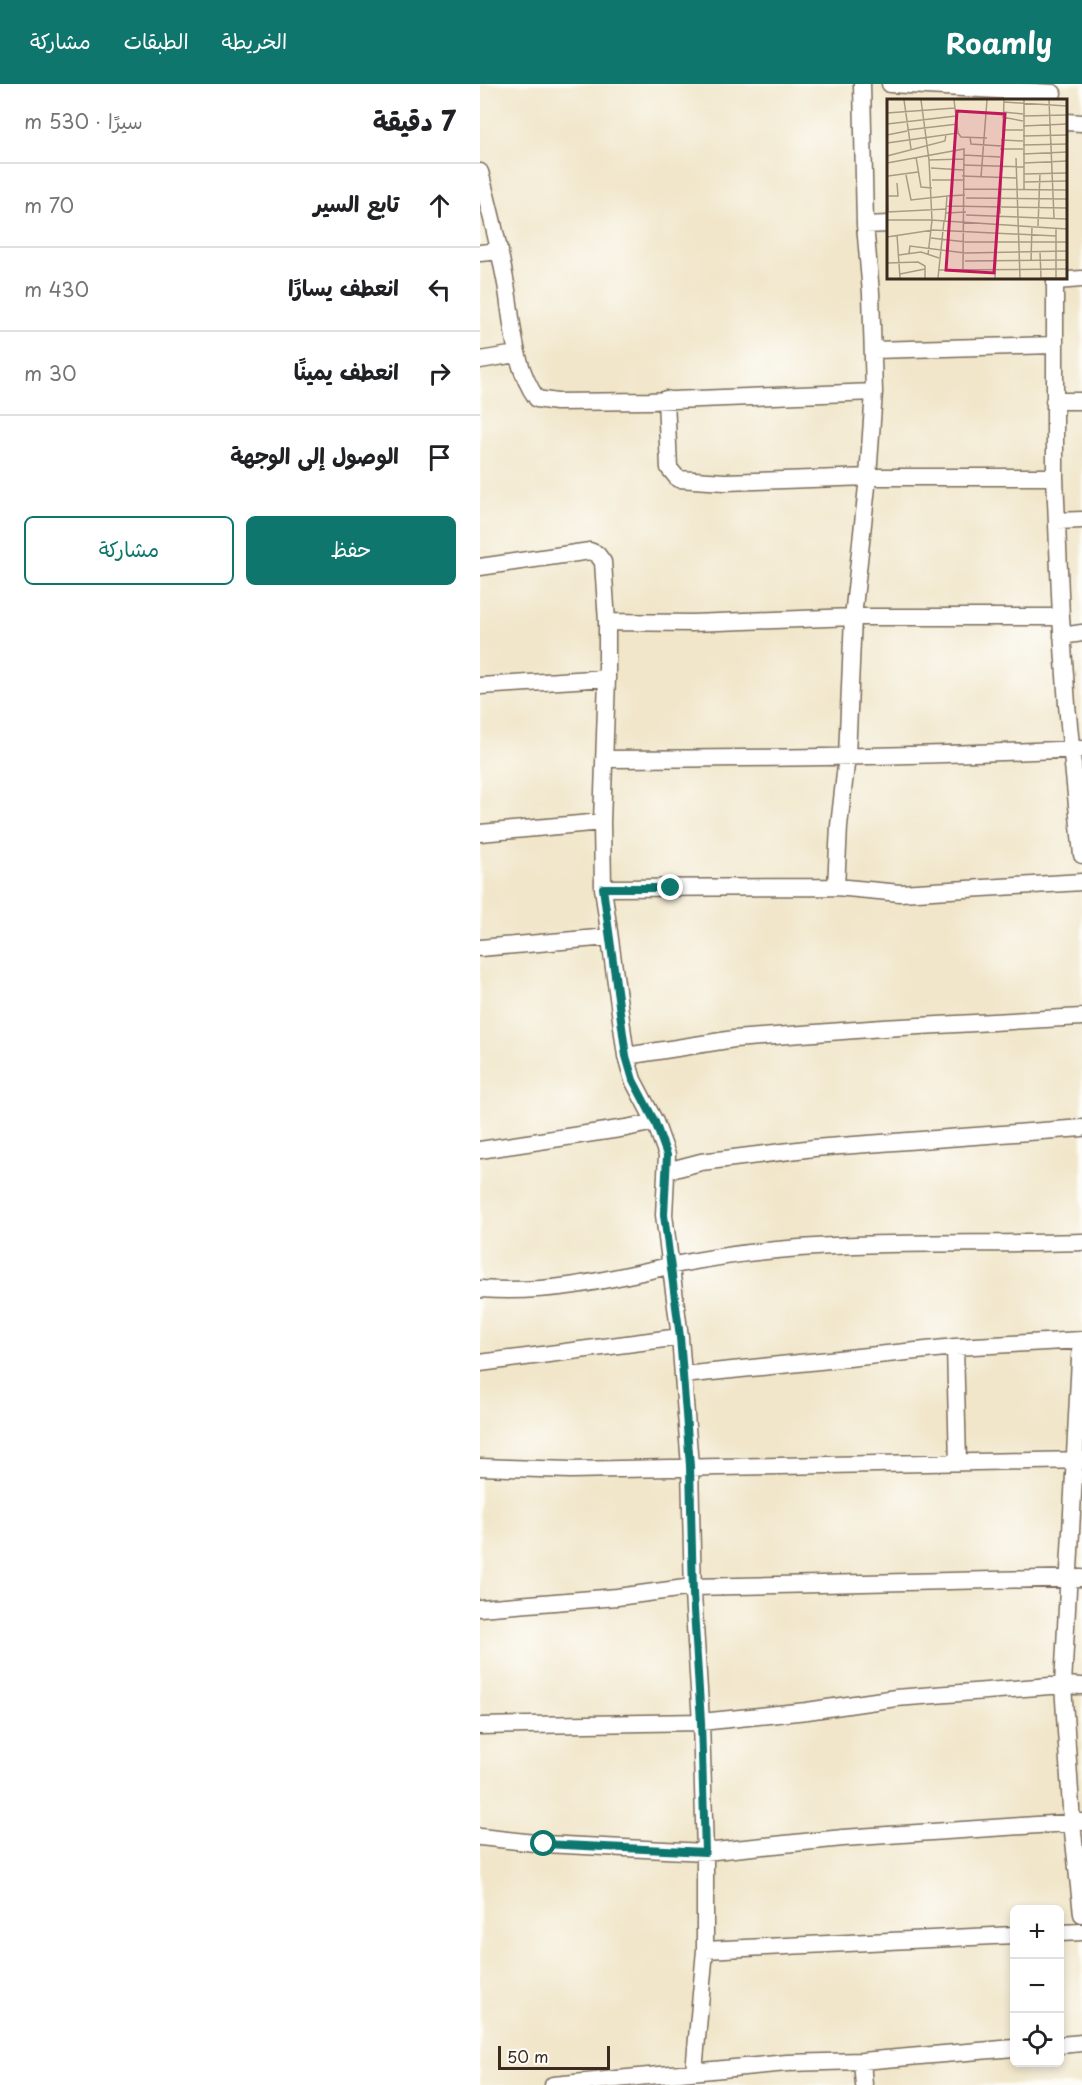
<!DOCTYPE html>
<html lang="ar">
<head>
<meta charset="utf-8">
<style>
  body { margin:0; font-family:"Playpen Sans","Playpen Sans Arabic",sans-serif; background:#f6f6f6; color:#202124; direction:rtl }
  .controls { position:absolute; right:18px; bottom:18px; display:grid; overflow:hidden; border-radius:9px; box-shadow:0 3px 9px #0003 }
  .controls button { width:54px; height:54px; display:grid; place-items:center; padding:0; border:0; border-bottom:2px solid #e0e0e0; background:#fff; color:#202124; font:30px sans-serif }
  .scale { position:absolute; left:18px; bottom:15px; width:112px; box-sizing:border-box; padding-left:6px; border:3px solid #3b2a1e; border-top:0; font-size:16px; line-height:21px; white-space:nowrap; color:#3b2a1e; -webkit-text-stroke:4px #fdfcf7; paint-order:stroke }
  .stop { position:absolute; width:18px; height:18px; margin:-14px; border:4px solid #0f766e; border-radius:50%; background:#fff }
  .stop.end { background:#0f766e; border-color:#fff; box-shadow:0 2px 6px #0008 }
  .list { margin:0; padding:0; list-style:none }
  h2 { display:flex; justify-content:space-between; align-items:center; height:78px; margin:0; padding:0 24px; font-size:26px }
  h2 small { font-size:20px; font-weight:400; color:#757577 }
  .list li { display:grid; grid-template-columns:39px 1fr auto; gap:18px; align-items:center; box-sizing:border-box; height:84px; padding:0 24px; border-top:2px solid #e0e0e0 }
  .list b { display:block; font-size:22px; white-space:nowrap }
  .list em { font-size:20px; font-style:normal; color:#757577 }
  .actions { display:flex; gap:12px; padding:18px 24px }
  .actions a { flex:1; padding:14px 0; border:2px solid #0f766e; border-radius:9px; text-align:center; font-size:21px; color:#0f766e }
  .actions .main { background:#0f766e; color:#fff }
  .icon { flex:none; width:33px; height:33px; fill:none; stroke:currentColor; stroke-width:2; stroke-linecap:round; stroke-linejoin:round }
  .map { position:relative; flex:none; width:602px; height:2001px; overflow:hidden; direction:ltr }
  header { display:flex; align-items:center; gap:36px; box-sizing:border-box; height:84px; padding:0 30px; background:#0f766e; color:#fff }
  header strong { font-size:28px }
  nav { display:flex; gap:33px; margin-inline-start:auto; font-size:21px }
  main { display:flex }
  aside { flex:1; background:#fff }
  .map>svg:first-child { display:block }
</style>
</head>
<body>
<header>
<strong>Roamly</strong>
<nav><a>الخريطة</a><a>الطبقات</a><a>مشاركة</a></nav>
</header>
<main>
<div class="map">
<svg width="602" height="2001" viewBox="0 0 602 2001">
  <rect width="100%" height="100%" fill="#fdfcf7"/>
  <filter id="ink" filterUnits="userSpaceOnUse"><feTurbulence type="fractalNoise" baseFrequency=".0167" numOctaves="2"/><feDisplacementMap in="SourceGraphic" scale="12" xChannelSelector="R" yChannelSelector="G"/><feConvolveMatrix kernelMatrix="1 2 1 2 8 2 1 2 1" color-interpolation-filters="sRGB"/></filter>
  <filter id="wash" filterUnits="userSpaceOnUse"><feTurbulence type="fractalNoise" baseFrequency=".008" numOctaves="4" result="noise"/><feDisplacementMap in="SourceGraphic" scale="24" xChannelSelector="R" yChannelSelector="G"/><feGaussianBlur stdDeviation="1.35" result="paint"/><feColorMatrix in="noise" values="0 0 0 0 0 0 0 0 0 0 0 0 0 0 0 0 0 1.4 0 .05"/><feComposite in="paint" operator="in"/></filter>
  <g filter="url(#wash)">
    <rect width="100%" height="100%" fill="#f1e6ca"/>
  </g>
  <g filter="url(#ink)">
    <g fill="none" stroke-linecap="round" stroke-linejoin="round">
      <defs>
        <path id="minor" d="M410,0L573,9
          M586,38L602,39
          M0,88C10,125 19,163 26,200C33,240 33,281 57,315L76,318L169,317L394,308
          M385,141L409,140
          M0,169L20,167
          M575,194V393L581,533L587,621L602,771
          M575,197L602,195
          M394,266L575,261
          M0,276L36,270
          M186,315L189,384L198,395L245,398L388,393H575
          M574,317H602
          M577,437L602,436
          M0,483L110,467L117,470L123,478L127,538V594L122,738L123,804L146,972L153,996L175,1038L187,1071L184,1131L200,1253L210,1382L213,1510L221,1638L225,1768V1866L214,1987
          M127,538L212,539L373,533H581
          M582,552L602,549
          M0,602L127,594
          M125,675C284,675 442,672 601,665
          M0,749L122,738
          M356,803L359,742L367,672L373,533L388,393L394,308L391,209L385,141L382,0
          M123,804L356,803L420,809L602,798
          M0,864L129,853
          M146,972L254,955L403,944L602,933
          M0,1066L146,1044L175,1038
          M187,1087L221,1078L334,1064L602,1044
          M0,1205C68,1210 123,1197 189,1182C224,1175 261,1169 297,1166C398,1156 501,1161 602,1158
          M601,1256L583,1601L592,1739L602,1830
          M475,1263L478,1378
          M0,1279L200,1253
          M203,1291L475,1263L602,1256
          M0,1383L90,1386L602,1376
          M0,1524L137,1513L213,1503L602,1494
          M0,1642L221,1638L327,1627L416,1614L583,1601L602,1602
          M0,1753L64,1760L225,1768L363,1754L602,1738
          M580,1849L602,1848
          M225,1866L534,1851
          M580,1961L602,1959
          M382,1977L384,2001
          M73,2001L307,1979L382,1977L534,1964"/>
      </defs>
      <use href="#minor" stroke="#7b6c5a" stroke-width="19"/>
      <use href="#minor" stroke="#fff" stroke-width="16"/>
    </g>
  </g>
  <g fill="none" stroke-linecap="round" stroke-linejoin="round" filter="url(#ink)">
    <path stroke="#0f766e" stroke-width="8" d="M64,1760L225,1768L221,1638L213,1510L210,1382L200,1253L184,1131L187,1071L175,1038L153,996L146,972L123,804H191"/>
  </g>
  <g transform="translate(407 15)">
    <rect width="180" height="180" fill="#f1e6ca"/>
    <path fill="none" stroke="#a89b85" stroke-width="1.5" d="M17,1L24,50M34,1L42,61L77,60M67,1L71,34M137,1V90M162,1L167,119M117,3L180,7M116,13L136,15M0,14L68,9M136,17L180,16M115,18L136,22M0,25L69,17M136,27L180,25M20,31L71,25M115,31H136M0,36L20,32M136,37L180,36M83,38L84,45L114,47M114,41L136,42M0,44L71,34L74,38L100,39M136,46L180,45M113,50H136M136,55L180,53M77,56L113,58M0,57L58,42L59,35M29,58L34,88L45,89M129,59L133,179M42,61L45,121L58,122M0,64L77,50L76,171M137,64L180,62M76,66L137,68M44,69L76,71M0,73L1,113M137,75L180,74M19,76L24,101L60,97M1,77L31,73M75,77L129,79M94,78L100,1M45,81H76M137,83L180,82M76,90L180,91M1,97H11L10,84M79,99L180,100M59,107L180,109M59,110L60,97L78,96M0,113L59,110L58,122L180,130M59,114L79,113M113,115L117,1M79,116L180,120M0,121H45L41,156M151,127L153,74M10,136L13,179M0,138L46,131L169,137M44,139L79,143H180M153,153L154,179M22,154L23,147L78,154L180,152M12,156L34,153L52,159M78,162L180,161M144,162L145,127M0,164L31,163L38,167V179M51,171L180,170M13,175L38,170M51,179L57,122M108,179L111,115M155,179H180M169,179V129"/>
    <path fill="#c2185b" fill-opacity="0.15" stroke="#c2185b" stroke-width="3" d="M70,12L118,15L107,174L59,171Z"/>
    <rect width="180" height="180" fill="none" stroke="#3b2a1e" stroke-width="3"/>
  </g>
</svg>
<div class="controls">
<button>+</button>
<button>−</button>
<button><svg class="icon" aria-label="locate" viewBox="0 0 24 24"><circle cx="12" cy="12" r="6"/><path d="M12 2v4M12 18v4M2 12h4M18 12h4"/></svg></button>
</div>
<div class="scale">50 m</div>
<div class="stop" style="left:64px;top:1760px"></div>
<div class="stop end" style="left:191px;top:804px"></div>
</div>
<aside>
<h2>7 دقيقة<small>سيرًا · 530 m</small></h2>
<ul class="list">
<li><svg class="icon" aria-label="ahead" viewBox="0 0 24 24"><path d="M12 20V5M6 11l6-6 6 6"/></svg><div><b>تابع السير</b></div><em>70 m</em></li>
<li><svg class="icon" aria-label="left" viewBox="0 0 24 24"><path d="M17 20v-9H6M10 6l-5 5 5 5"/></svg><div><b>انعطف يسارًا</b></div><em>430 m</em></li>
<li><svg class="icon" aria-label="right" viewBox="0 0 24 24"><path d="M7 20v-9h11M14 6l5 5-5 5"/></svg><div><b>انعطف يمينًا</b></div><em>30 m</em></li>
<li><svg class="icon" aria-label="arrive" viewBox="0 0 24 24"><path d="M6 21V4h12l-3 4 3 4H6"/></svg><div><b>الوصول إلى الوجهة</b></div></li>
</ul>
<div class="actions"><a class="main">حفظ</a><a>مشاركة</a></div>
</aside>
</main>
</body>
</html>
